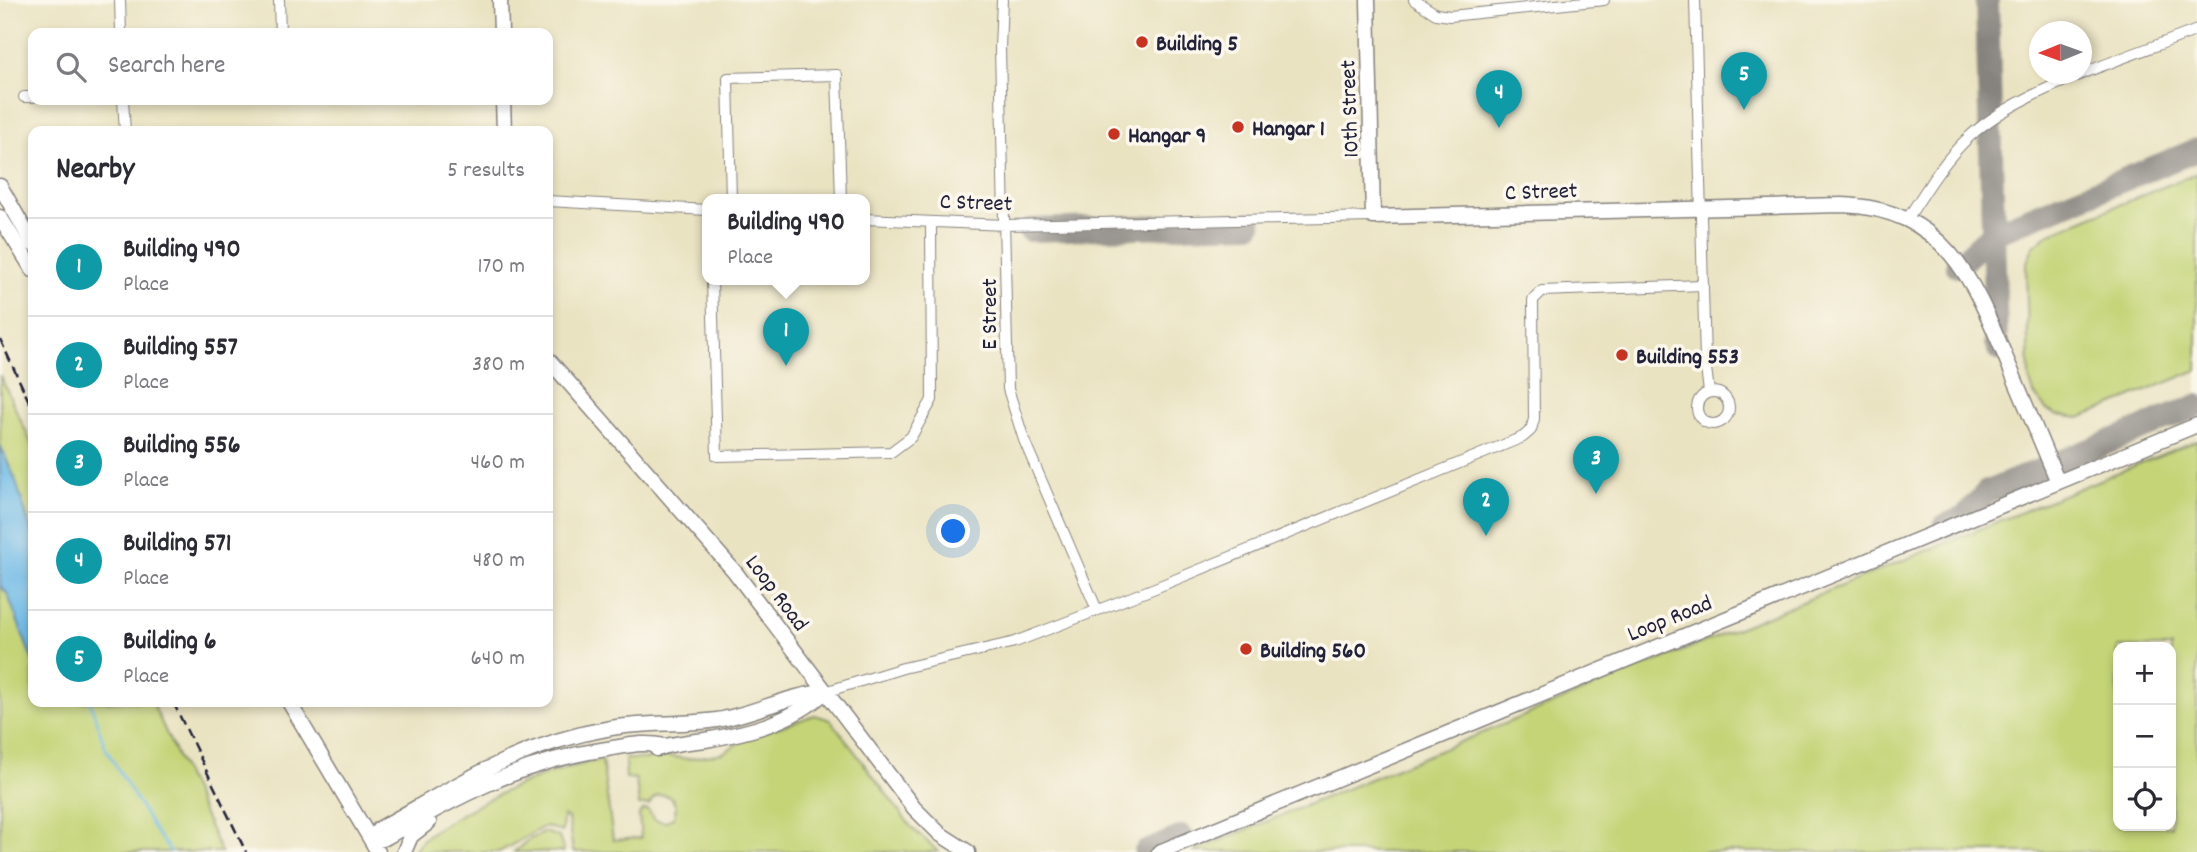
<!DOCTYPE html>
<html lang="en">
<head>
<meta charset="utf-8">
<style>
  body { margin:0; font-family:Dekko,sans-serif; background:#f7f7f7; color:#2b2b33 }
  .controls { position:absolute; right:21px; bottom:21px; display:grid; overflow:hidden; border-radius:14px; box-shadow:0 4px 10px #0003 }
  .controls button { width:63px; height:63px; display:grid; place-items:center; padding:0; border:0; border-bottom:2px solid #e1e1e2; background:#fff; color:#2b2b33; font:35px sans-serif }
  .compass { position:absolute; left:2029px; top:21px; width:63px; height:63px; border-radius:50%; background:#fff; box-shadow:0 4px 10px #0003; rotate:269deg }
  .you { position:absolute; left:954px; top:532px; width:24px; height:24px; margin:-18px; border:5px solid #fff; border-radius:50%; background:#1a73e8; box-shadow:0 0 0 10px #1a73e833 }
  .badge { display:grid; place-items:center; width:46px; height:46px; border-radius:50%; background:#0b8043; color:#fff; font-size:23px; font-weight:700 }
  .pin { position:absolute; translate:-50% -58px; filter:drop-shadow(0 2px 4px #0008) }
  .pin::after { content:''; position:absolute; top:37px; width:24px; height:21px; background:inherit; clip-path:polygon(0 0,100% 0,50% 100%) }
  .popup { position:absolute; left:702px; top:194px; width:168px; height:91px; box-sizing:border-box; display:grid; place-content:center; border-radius:14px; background:#fff; filter:drop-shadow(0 2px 5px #0005); font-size:23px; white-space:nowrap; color:#7c7c81 }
  .popup b { font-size:26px; color:#2b2b33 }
  .popup::after { content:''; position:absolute; left:50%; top:100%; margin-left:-14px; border:14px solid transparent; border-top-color:#fff }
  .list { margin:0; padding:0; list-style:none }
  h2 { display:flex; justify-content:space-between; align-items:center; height:91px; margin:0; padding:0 28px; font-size:30px }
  h2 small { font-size:23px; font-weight:400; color:#7c7c81 }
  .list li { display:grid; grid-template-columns:46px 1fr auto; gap:21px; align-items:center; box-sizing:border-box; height:98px; padding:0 28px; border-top:2px solid #e1e1e2 }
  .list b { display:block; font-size:26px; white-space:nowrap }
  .list p { margin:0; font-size:23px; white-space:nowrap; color:#7c7c81 }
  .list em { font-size:23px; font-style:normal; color:#7c7c81 }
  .icon { flex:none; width:38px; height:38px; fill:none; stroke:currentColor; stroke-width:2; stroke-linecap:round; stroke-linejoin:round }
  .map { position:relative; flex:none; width:2197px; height:852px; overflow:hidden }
  .search { position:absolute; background:#fff; box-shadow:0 4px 10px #0003; left:28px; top:28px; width:525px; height:77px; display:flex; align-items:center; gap:18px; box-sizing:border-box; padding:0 24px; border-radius:14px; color:#7c7c81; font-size:26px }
  .panel { position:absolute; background:#fff; box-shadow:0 4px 10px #0003; left:28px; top:126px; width:525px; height:581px; border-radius:14px }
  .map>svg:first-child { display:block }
</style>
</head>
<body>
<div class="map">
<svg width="2197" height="852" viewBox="0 0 2197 852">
  <rect width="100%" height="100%" fill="#fbf7ec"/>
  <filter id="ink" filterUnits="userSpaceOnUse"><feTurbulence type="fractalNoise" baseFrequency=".0143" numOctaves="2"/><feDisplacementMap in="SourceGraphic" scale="14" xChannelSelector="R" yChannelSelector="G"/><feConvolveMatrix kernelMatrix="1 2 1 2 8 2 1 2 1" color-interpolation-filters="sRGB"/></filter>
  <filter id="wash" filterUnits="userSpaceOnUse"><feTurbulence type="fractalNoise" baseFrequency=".00686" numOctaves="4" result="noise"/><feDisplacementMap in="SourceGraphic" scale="28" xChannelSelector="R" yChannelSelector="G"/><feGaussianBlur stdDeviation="1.57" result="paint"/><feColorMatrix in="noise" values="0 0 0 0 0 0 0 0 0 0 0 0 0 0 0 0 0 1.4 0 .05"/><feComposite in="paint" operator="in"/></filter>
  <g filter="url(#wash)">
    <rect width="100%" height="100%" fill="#eae3c2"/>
    <path fill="#c4d477" stroke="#737b59" stroke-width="2" fill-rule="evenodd" d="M2197,173V370L2080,418L2056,415L2046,409L2034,394L2029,378L2026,265L2033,247L2048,234Z
      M0,375L33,447V702H152L221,852H0Z
      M2197,440V852H1192ZM2171,647V826H2118V647Z
      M815,715L831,720L912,828L939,852H573L568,818L563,816L562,832L545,826L499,852H410L415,851C420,837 438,828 451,820C499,791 547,770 602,760L613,840L641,838L639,814L643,810H648L655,820L665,822L674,817L676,807L672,798C662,792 654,795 649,805H639L636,779L626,778L625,759H648L652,754L688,759L723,753L746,738Z
      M545,832L559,837L564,852H514L528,840Z"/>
    <path fill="#6db9e7" stroke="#486e91" stroke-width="2" d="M0,445L15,478L33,537V662L7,593L0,586Z"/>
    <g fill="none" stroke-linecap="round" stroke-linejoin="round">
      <path stroke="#6db9e7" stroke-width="2.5" d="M90,702L106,749L156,833L171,852"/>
      <path stroke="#86827e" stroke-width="24" d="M1987,0L1996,342L1999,349
        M1030,230L1250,224
        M1957,266L1993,233L2197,150
        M1945,526L1965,517L1987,492L2197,406
        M1146,852L1182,837"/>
    </g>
  </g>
  <g filter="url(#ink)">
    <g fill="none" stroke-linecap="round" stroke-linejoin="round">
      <defs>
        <path id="street" d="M120,0L121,33
          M279,0L280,33
          M1002,0L1000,48L1008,389L1024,440L1097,610
          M1414,0L1436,14L1450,16L1604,0
          M1695,0L1705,360L1709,392
          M24,97H33
          M123,100L125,131
          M731,200L728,78L837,75L841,200
          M548,201L707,210
          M1908,218C1926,190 1944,160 1969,137C2018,90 2132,56 2197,30
          M865,219L1005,225L1373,217
          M712,280L717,456L891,452L911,437L932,400L931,222
          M1697 408a16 16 0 1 1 32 0a16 16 0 1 1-32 0Z
          M825,692L903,668L1015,642L1155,588L1523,437L1531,430L1534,419L1533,300L1542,291L1703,285"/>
        <path id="secondary" d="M500,0L501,33
          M1368,0L1373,217L1842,205C1945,209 1973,279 2008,363C2025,403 2041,442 2058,482
          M503,100L504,131
          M0,186L33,244
          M0,217L33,270
          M548,359L735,572L914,808L940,834L968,852
          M289,702L378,852
          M657,749C672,743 689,742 705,740C748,733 792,722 825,692
          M372,842L379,829C459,784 518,744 611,728C646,722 682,725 717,720C755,714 787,695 825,692
          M372,842L385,838C459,796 521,761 607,749C627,746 644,741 665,746
          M404,852L411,836L429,822
          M1159,852L2197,425"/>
      </defs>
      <use href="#street" stroke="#86827e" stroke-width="12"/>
      <use href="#secondary" stroke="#86827e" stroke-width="17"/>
      <use href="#street" stroke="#fff" stroke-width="10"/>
      <use href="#secondary" stroke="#fff" stroke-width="14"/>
      <path stroke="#22223b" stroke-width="2.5" stroke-dasharray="10 5" stroke-linecap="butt" d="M0,339L33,410
        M173,702L246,852"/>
    </g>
  </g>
  <g fill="#c8321e" stroke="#fbf7ec" stroke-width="2.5">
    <circle cx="1142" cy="42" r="7"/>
    <circle cx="1238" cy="127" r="7"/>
    <circle cx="1114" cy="134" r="7"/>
    <circle cx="1622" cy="355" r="7"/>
    <circle cx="1246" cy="649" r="7"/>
  </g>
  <g text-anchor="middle" stroke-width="7" stroke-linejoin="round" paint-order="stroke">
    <g font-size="23" font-weight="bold" fill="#22223b" stroke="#fbf7ec" text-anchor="start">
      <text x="1156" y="50">Building 5</text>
      <text x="1252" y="135">Hangar 1</text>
      <text x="1128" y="142">Hangar 9</text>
      <text x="1636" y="363">Building 553</text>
      <text x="1260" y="657">Building 560</text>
    </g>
    <g font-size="23" fill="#22223b" stroke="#fbf7ec">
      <text transform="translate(1348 109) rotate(-92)" y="8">10th Street</text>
      <text transform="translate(1541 190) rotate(-2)" y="8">C Street</text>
      <text transform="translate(976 201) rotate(2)" y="8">C Street</text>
      <text transform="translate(988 314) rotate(-90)" y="8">E Street</text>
      <text transform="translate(778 592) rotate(53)" y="8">Loop Road</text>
      <text transform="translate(1669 617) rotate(-22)" y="8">Loop Road</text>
    </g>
  </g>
</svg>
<div class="controls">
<button>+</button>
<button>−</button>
<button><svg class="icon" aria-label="locate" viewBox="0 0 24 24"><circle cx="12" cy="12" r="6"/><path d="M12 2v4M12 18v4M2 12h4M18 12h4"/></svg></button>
</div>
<svg class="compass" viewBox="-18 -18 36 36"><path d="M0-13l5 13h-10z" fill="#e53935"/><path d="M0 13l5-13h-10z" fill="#7c7c81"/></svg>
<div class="you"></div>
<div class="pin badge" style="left:786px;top:366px;background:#0f9aa8">1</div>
<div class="popup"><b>Building 490</b>Place</div>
<div class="pin badge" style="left:1486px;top:536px;background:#0f9aa8">2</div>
<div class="pin badge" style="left:1596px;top:494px;background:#0f9aa8">3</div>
<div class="pin badge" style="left:1499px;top:128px;background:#0f9aa8">4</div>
<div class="pin badge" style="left:1744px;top:110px;background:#0f9aa8">5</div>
<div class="search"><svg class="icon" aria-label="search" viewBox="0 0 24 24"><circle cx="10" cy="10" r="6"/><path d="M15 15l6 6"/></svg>Search here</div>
<section class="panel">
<h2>Nearby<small>5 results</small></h2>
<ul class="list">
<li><span class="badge" style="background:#0f9aa8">1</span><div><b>Building 490</b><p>Place</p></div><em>170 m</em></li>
<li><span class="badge" style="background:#0f9aa8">2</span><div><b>Building 557</b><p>Place</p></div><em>380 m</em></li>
<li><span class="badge" style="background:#0f9aa8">3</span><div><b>Building 556</b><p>Place</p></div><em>460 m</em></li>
<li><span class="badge" style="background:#0f9aa8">4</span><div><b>Building 571</b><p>Place</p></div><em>480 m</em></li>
<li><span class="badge" style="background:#0f9aa8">5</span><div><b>Building 6</b><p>Place</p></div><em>640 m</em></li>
</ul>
</section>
</div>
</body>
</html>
